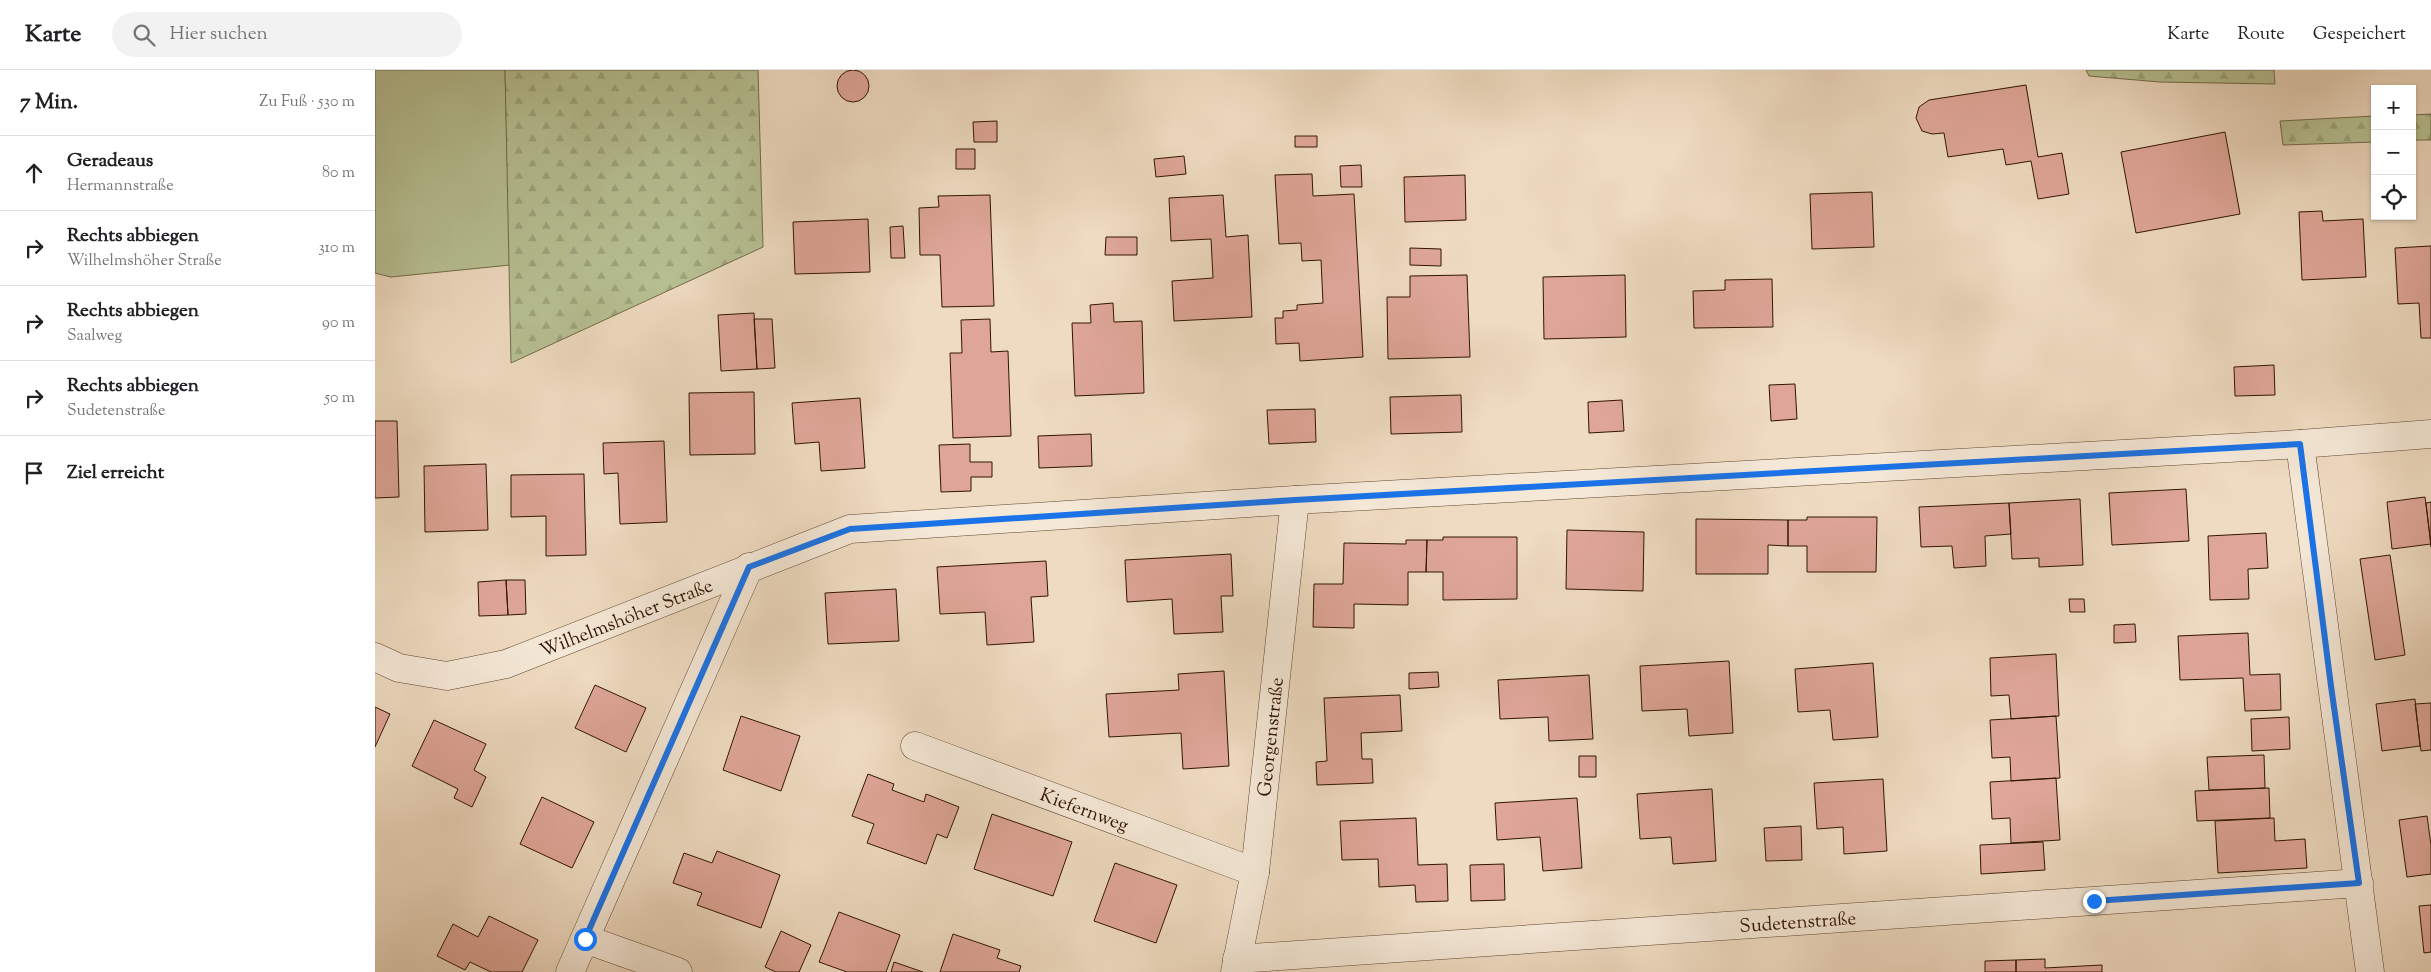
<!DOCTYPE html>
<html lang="de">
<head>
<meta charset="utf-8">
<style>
  body { margin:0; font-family:"Sorts Mill Goudy",serif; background:#f2f2f2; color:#202124 }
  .controls { position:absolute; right:15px; top:15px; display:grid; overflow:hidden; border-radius:0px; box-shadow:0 1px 4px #0004 }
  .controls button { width:45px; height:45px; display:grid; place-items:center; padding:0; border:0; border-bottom:1px solid #e0e0e0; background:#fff; color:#202124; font:25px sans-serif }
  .stop { position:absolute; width:15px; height:15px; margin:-11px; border:4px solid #1a73e8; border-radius:50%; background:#fff }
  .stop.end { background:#1a73e8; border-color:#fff; box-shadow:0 1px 5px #0008 }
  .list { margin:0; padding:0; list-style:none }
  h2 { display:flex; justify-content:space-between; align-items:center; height:65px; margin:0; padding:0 20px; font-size:21px }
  h2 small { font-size:16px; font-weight:400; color:#757577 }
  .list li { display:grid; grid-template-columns:32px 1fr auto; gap:15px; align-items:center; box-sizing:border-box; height:75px; padding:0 20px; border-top:1px solid #e0e0e0 }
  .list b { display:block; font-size:19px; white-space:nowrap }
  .list p { margin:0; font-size:16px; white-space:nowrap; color:#757577 }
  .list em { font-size:16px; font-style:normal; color:#757577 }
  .icon { flex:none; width:28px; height:28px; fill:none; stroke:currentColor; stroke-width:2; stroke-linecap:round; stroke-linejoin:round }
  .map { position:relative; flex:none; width:2056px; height:902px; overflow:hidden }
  header { display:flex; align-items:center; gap:30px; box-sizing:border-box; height:70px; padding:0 25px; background:#fff; border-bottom:1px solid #e0e0e0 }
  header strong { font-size:24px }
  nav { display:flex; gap:28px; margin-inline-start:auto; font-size:18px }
  .search { width:350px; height:45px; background:#f2f2f2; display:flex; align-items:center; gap:12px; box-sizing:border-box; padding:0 18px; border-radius:28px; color:#757577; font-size:19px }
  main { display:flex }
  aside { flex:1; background:#fff }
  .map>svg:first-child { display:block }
</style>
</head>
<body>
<header>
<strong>Karte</strong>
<div class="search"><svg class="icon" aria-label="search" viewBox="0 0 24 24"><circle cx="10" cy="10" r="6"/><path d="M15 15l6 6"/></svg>Hier suchen</div>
<nav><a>Karte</a><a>Route</a><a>Gespeichert</a></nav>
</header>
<main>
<aside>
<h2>7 Min.<small>Zu Fuß · 530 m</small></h2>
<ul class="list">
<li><svg class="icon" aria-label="ahead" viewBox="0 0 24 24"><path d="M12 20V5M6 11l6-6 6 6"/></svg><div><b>Geradeaus</b><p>Hermannstraße</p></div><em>80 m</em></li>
<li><svg class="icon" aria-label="right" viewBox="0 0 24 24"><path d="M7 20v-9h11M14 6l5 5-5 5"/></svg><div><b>Rechts abbiegen</b><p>Wilhelmshöher Straße</p></div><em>310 m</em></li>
<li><svg class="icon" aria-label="right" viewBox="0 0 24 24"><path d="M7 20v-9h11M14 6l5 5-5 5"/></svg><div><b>Rechts abbiegen</b><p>Saalweg</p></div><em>90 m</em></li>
<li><svg class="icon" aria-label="right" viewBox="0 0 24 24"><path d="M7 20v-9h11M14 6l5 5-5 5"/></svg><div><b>Rechts abbiegen</b><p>Sudetenstraße</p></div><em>50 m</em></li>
<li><svg class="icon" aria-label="arrive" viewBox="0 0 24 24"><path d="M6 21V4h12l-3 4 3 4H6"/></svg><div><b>Ziel erreicht</b></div></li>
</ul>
</aside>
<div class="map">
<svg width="2056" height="902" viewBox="0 0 2056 902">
  <defs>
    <pattern id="forest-firs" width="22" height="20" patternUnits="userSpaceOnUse" patternTransform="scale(1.25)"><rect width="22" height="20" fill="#b7c194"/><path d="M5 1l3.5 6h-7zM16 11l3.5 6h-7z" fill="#9ea57e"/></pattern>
  </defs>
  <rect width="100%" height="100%" fill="#efdbc1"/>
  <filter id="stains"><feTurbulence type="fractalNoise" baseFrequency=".004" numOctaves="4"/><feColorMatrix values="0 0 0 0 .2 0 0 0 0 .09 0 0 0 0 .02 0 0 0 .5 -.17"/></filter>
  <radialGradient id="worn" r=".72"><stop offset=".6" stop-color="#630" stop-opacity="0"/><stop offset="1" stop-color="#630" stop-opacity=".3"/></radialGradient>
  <path fill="#b7c194" stroke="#746b4a" d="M0,0H130L135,195L16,207L0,203Z"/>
  <path fill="url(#forest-firs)" stroke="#746b4a" d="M130,0H383L388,177L136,293Z
    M1711,0H1899L1900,14L1785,12L1714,6Z
    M2056,44V70H2037V45Z
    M2000,46V72L1908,75L1905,51Z"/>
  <path fill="#dfa698" stroke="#311500" d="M462 16a16 16 0 1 1 32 0a16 16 0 1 1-32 0Z
    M1651,15L1663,87L1687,83L1694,124L1663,129L1656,91L1631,95L1628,79L1573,87L1569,63L1557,64L1547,61L1541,48L1544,37L1554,30Z
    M622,51V72H599L598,52Z
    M1850,62L1865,144L1761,163L1746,82Z
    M920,66H942V77H920Z
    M581,79H600V99H581Z
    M809,86L811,104L781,107L779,89Z
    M986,95L987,117H966L965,96Z
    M937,104L938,126L979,124L988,287L925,291L924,273L901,274L900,248H908V241L922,240V235L948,233L946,190L927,191L926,173L904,174L900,105Z
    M1090,105L1091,150L1030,152L1029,107Z
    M1497,122L1499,177L1437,179L1435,124Z
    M615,125L619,236L567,237L565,185H545L544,138L564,137L563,126Z
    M848,125L851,167L873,165L877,247L799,251L797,211L838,208L836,169L796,171L794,128Z
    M1947,141L1948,151L1988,149L1991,207L1927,210L1924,142Z
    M493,149L495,202L420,204L418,152Z
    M528,156L530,188H516L515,157Z
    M731,167H762V185H730Z
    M2056,176V268H2046L2044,233L2023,234L2020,178Z
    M1035,178L1066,179V196L1035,195Z
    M1092,205L1095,287L1013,289L1012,227H1035V206Z
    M1250,205L1251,267L1169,269L1168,207Z
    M1397,209L1398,257L1319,258L1318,221L1350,220V210Z
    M738,233L739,252L767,251L769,323L700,326L697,253H716L715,235Z
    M379,243L382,299L346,301L343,245Z
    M379,249H397L400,298L382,299Z
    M615,249L616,282L633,281L636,366L578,368L575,283H587L586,250Z
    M1899,295L1900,325L1860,326L1859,297Z
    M1420,314L1422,349L1396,351L1394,315Z
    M379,322L380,384L315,385L314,323Z
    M1086,325L1087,362L1016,364L1015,327Z
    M485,328L490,398L446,401L444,372L420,374L417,333Z
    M1247,330L1249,361L1214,363L1213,332Z
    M940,339L941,372L894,374L892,340Z
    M0,351H22L24,427L0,428Z
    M716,364L717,396L664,398L663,366Z
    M289,371L292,452L245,454L243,403L229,404L228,373Z
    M595,374V392H617V407H596V421L566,422L564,375Z
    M111,394L113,460L50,462L49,396Z
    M209,404L211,485L171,486V446L136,447V405Z
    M1811,419L1814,471L1737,475L1734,423Z
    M2050,427L2056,474L2017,479L2012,432Z
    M1705,429L1708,495L1664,497V488L1637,489L1634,433Z
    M2056,432V477L2051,433Z
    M1634,433L1636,464L1610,466L1611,496L1579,498L1577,476L1546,477L1544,437Z
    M1432,447H1502L1501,502H1432V476H1413V450H1432Z
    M1321,449L1413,450V476L1393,475V504H1321Z
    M1192,460L1269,462L1268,521L1191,519Z
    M1891,463L1893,498L1873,499L1874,529L1835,530L1833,466Z
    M1068,467H1142V529L1068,530V502H1051L1052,470H1068Z
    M1031,470H1052L1051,502H1033V535L979,534V558L938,557L939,514H968L969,473L1031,474Z
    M856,484L858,526H846L848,562L799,564L797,529L752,532L750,490Z
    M2015,485L2030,585L2000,590L1985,489Z
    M671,491L673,526L656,527L659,572L612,575L610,542L565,544L562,497Z
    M131,510L133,545L104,546L103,512Z
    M131,510H150L151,544L133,545Z
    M521,519L524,571L453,574L450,523Z
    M1694,529H1709L1710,542H1695Z
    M1760,554L1761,572L1739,573V555Z
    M1873,563L1875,605L1905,604L1906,640L1870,641L1868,608L1805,610L1803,566Z
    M1681,584L1684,646L1636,649L1634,625L1616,626L1615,588Z
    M1354,591L1358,663L1314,666L1312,639L1267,641L1265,596Z
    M1498,593L1503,667L1458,670L1455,640L1423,642L1420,599Z
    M849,601L854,696L808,699L806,663L734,667L731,624L804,620L803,604Z
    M1063,602L1064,617L1034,619V603Z
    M1214,605L1218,669L1174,671L1173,647L1125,649L1123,610Z
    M220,615L271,638L251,682L200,658Z
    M1025,625L1027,661L986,663L987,689H997L998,713L942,715L941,692L952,691L949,628Z
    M2040,629L2045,676L2007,681L2001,634Z
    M2056,633V680L2046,681L2040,634Z
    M0,637L15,644L0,677Z
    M366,646L425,666L406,721L348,700Z
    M1681,646L1685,708L1636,711L1635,687L1617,688L1615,650Z
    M1914,647L1915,679L1877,681L1876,649Z
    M59,650L111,674L99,700L111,707L97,737L79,728L83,719L37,696Z
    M1889,685L1890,718L1834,720L1832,687Z
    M1204,686H1221V707H1204Z
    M493,704L519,714L517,720L549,732L551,724L584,737L572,768L562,764L551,794L492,773L499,754L477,746Z
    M1681,708L1685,770L1636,773L1635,748L1617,749L1615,712Z
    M1508,709L1512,781L1469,784L1468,757L1442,759L1439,713Z
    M1894,718L1895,748L1822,751L1820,721Z
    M1337,719L1341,791L1298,794L1296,767L1265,769L1262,724Z
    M167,727L219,752L197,798L145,774Z
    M1202,728L1207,798L1168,801L1165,767L1122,770L1120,733Z
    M617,744L697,772L678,826L599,799Z
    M2052,746L2056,775V804L2032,807L2024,750Z
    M1041,748L1043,795L1072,794L1073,831L1041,832L1040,815L1004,817L1003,789L967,790L965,751Z
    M1899,748L1900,771L1930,769L1932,798L1843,803L1840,751Z
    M1426,756L1427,790L1391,791L1389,758Z
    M1668,772L1670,800L1606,804L1605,775Z
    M342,781L405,805L386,858L322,835L327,823L298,813L309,783L337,793Z
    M740,793L802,815L781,873L719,851Z
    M1129,794L1130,830L1096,831L1095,795Z
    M2056,835V882L2049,883L2044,836Z
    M464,842L525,865L511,902H472L444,892Z
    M114,846L163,870L147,902H116L95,892L90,900L62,886L78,854L103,867Z
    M406,861L436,875L424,902H401L390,897Z
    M578,864L625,880L622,888L646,896L644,902H565Z
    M1670,889V898L1727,895V902H1641V890Z
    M1641,890V902H1610V891Z
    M519,892L548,902H516Z"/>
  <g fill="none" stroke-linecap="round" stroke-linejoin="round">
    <defs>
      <g id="minor">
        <path d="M1925,374L1995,902"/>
        <path id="s1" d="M0,587L24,598L72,606L131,594L475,459L920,430L1925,374L2056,364"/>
        <path id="s2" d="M540,676L880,802"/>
        <path d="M210,869L303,902"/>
        <path id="s3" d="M862,889L1984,813"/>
        <path d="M195,902L374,497"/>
        <path id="s4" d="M860,902L880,802L920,430"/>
      </g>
    </defs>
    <use href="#minor" stroke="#604630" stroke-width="29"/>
    <use href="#minor" stroke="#f5e8d7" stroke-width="28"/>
  </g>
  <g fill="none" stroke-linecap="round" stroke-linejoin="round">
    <path stroke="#1a73e8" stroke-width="6" d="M210,869L374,497L475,459L920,430L1925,374L1956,616L1984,813L1719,831"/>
  </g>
  <g text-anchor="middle" stroke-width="5" stroke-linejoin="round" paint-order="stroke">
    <g font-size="19" fill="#311500" stroke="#f5e8d7">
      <text dy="7" stroke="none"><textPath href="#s1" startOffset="264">Wilhelmshöher Straße</textPath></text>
      <text dy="7" stroke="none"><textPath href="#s4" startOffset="238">Georgenstraße</textPath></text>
      <text dy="7" stroke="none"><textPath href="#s2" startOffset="181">Kiefernweg</textPath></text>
      <text dy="7" stroke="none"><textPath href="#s3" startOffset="562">Sudetenstraße</textPath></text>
    </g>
  </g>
  <rect width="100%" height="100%" filter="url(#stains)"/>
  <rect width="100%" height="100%" fill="url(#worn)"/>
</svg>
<div class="controls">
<button>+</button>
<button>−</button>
<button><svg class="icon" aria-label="locate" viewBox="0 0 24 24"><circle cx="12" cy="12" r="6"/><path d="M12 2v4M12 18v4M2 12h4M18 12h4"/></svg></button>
</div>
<div class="stop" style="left:210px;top:869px"></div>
<div class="stop end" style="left:1719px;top:831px"></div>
</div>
</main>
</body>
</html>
